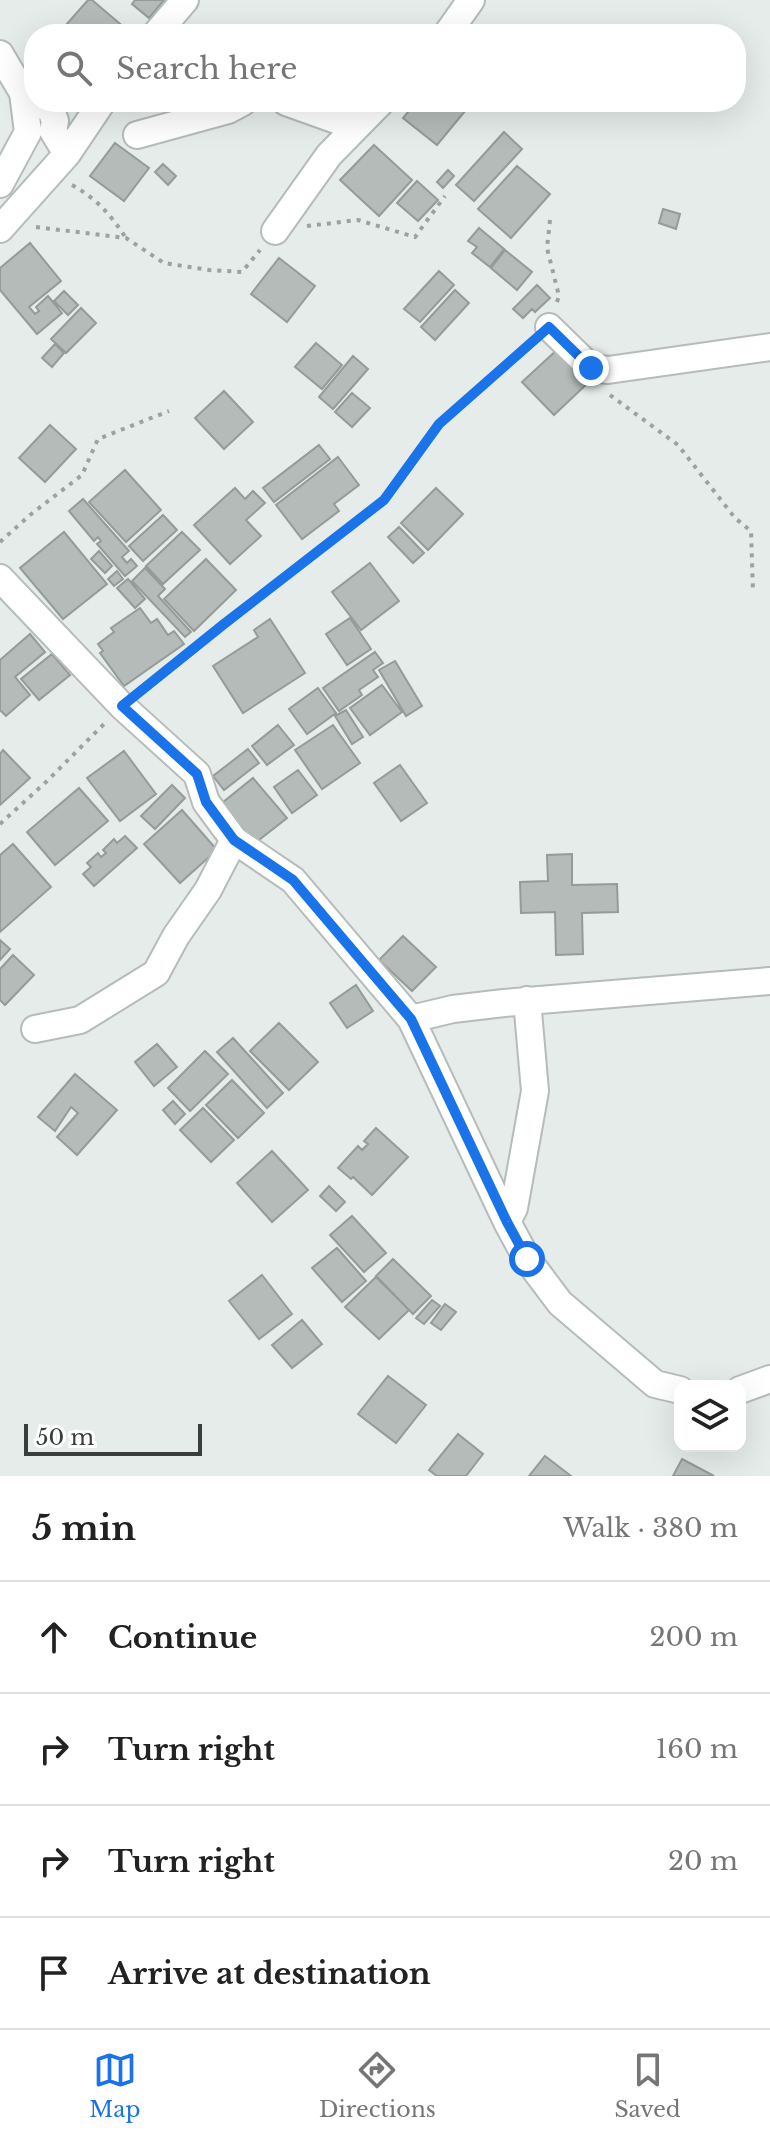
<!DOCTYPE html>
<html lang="en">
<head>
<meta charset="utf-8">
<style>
  body { margin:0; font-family:"Libre Baskerville",serif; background:#f2f2f2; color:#222 }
  .controls { position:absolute; right:24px; bottom:24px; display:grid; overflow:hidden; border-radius:16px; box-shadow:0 8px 32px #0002 }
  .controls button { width:72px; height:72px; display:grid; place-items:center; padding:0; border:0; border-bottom:2px solid #e0e0e0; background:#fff; color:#222; font:40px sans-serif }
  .scale { position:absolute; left:24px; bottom:20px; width:178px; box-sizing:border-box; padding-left:8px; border:4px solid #3a3d3c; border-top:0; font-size:22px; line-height:28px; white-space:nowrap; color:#3a3d3c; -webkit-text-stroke:6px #fff; paint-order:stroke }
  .stop { position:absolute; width:24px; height:24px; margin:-18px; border:6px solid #1a73e8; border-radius:50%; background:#fff }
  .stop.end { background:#1a73e8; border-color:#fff; box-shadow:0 2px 8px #0008 }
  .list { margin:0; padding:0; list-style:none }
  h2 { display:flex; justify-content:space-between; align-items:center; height:104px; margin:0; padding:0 32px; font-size:34px }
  h2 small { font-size:26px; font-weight:400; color:#767676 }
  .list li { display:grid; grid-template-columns:52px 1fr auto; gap:24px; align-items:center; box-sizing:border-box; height:112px; padding:0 32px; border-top:2px solid #e0e0e0 }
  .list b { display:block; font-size:30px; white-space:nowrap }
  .list em { font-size:26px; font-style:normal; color:#767676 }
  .icon { flex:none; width:44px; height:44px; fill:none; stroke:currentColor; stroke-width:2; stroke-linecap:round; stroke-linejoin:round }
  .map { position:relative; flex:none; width:770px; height:1476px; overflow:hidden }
  .search { position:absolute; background:#fff; box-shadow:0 8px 32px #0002; left:24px; right:24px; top:24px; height:88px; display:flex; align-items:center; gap:20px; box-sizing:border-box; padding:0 28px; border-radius:32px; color:#767676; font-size:30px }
  .sheet { height:552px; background:#fff }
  nav { display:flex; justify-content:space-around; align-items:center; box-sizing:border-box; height:112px; border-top:2px solid #e0e0e0; background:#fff; font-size:22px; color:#767676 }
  nav a { display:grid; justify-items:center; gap:4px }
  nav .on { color:#1a73e8 }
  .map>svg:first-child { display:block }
</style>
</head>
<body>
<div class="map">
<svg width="770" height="1476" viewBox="0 0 770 1476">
  <rect width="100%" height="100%" fill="#e5ece9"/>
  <path fill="#b4bbb9" stroke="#949b99" stroke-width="2" d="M88,0H92L132,34H58Z
    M135,0H164L149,18L132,4Z
    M416,102H456L466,110L437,145L403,118Z
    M504,132L522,149L474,201L456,185Z
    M115,143L149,168L124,201L90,176Z
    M374,145L412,180L379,216L340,180Z
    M163,164L176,176L168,185L155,172Z
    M517,166L550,194L511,238L478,209Z
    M448,170L454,176L443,188L437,182Z
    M417,181L438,200L418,221L397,203Z
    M663,209L680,214L676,229L659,223Z
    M479,228L504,249L490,267L472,253L477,247L468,241Z
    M30,243L61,281L29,307L35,314L39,311L36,307L48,296L62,313L37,334L0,290V268Z
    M505,250L532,272L517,290L491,268Z
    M279,258L315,286L287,322L251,294Z
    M439,271L454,285L420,322L404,309Z
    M537,285L550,298L535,312L532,309L523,318L513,309Z
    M455,290L469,303L435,340L421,327Z
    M64,291L78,305L68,315L54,301Z
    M81,308L96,323L66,353L51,339Z
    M316,343L342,365L322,389L295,367Z
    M55,344L64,353L52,367L42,358Z
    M559,348L590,381L554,415L522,382Z
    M353,356L368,369L333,409L319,397Z
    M224,391L253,422L224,449L195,418Z
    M352,393L370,408L352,427L335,412Z
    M50,425L76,449L45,482L19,458Z
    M319,445L330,459L274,502L263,488Z
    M338,457L359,485L334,504L339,511L302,539L276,505Z
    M125,470L161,510L126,542L89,502Z
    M235,488L245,499L253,491L265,503L246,520L261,536L230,564L194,525Z
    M436,488L463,514L428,550L401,523Z
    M83,499L129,551L122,557L127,563L131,559L137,566L125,576L97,544L101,541L98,537L94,541L69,511Z
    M163,515L177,530L143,561L129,546Z
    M399,527L424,553L413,563L388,537Z
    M64,532L107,584L63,619L20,568Z
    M182,532L200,550L163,584L146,566Z
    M99,551L112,566L105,573L91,559Z
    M206,559L236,590L194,631L164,599Z
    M370,563L399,601L361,630L332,592Z
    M145,568L165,589L158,596L191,632L185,637L132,581Z
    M117,571L123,579L114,586L108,579Z
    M128,579L145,599L135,608L117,588Z
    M140,608L151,623L157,619L168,635L174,631L184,644L124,686L100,653L103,651L98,644L114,632L111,628Z
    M350,618L371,649L347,665L326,634Z
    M270,619L305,673L243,713L213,666L258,637L254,630Z
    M30,634L45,652L15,677L30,695L6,716L0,710V660Z
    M375,652L383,663L373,670L378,677L359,690L362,695L339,711L323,688Z
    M52,654L70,675L39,700L21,679Z
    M395,661L422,706L406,716L379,670Z
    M382,685L402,712L370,735L350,708Z
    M318,688L336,713L307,734L289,709Z
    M346,710L363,737L352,744L335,716Z
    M278,725L294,745L267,765L252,746Z
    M333,725L360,763L322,789L295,750Z
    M248,749L259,763L224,790L213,776Z
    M3,750L30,778L0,805V754Z
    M124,751L156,794L120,821L87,778Z
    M400,765L427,803L401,821L374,783Z
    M298,770L317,795L292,813L274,787Z
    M253,778L287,818L255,843L222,803Z
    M172,785L185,798L155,829L141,816Z
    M79,788L108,821L55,865L27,832Z
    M182,810L217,850L180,883L144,844Z
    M125,836L137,848L94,886L83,874L91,867L87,863L98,853L101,857L106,853L103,850L114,839L117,843Z
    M13,844L51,887L0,932V855Z
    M572,854V885L617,884L618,912L582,913L583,954L556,955L555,912L521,913L520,882L548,881L547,855Z
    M403,936L436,967L412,991L379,960Z
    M0,940L10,949L0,960Z
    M13,955L34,975L5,1005L0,1000V969Z
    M356,985L373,1011L347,1028L330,1003Z
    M279,1023L318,1062L289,1090L250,1051Z
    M233,1038L283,1093L267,1108L217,1052Z
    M157,1044L177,1067L154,1086L135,1062Z
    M205,1051L228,1074L190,1111L168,1088Z
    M75,1074L117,1110L77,1155L57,1137L78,1113L71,1107L55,1131L38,1117Z
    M232,1080L264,1113L238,1138L206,1105Z
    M173,1101L185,1114L175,1124L163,1110Z
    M203,1108L234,1140L211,1162L180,1130Z
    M376,1128L408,1157L372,1195L353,1177L351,1179L338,1168L358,1146L362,1150L368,1144L364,1141Z
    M272,1151L308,1190L272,1222L237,1183Z
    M329,1186L345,1202L336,1211L320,1196Z
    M352,1216L386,1253L364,1272L330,1235Z
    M337,1248L366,1281L342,1302L312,1268Z
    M393,1259L431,1296L413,1314L376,1276Z
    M262,1275L292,1314L259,1339L229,1301Z
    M376,1277L409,1310L379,1339L345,1307Z
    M432,1300L440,1306L424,1324L416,1318Z
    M445,1304L456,1312L441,1330L431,1323Z
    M302,1320L322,1344L292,1368L272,1345Z
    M388,1376L426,1405L396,1443L358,1414Z
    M458,1434L483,1454L466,1476H437L429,1470Z
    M545,1456L571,1476H529Z
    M682,1459L714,1476H673Z"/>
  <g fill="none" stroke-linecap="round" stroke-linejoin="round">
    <defs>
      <path id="minor" d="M156,34L185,0
        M447,34L471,0
        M0,54L23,93L34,99
        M38,102L51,110L55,121L53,131L67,154
        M286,102L356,127
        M137,135L228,110L243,102
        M0,184L28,132L23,93
        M0,229L67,154L102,102
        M275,231L329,155L381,102
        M549,327L591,368L608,370L770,347
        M0,578L122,706L197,774L206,802L234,840L293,880L411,1019L453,1009L504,1003L770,981
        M527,1000L535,1091L514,1208L507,1222L527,1259L560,1303L655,1384L680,1390
        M411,1019L507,1222
        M35,1029L80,1020L156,973L176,936L208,890L234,840
        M740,1390L770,1379"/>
    </defs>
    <use href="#minor" stroke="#b5bcb9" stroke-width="30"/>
    <path stroke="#9da2a0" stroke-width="4" stroke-dasharray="4 6" stroke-linecap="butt" d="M72,185C97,199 110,214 126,238
      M550,220L547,248L559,296L556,305
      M307,226L358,220L415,237L445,196
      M36,227L126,238L164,263L209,270L242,272L260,250
      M610,395L678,445L735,518L751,531L753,591
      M0,542L30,515L82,475L98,439L169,411
      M141,691L384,500L439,424L532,341
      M0,824L46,782L105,723"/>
    <use href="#minor" stroke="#fff" stroke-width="26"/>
  </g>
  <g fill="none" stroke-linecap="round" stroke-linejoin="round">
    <path stroke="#1a73e8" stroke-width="10" d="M527,1259L507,1222L411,1019L293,880L234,840L206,802L197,774L122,706L224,624L384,500L439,424L549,327L591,368"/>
  </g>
</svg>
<div class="controls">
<button><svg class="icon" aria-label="layers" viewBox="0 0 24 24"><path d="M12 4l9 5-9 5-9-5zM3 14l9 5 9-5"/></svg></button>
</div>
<div class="scale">50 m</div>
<div class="stop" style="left:527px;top:1259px"></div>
<div class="stop end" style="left:591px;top:368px"></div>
<div class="search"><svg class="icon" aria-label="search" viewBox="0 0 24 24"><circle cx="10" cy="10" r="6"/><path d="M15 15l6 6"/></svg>Search here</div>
</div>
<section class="sheet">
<h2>5 min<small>Walk · 380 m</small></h2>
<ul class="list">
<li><svg class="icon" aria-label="ahead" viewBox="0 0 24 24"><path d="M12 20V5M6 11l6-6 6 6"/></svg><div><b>Continue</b></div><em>200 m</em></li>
<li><svg class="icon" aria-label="right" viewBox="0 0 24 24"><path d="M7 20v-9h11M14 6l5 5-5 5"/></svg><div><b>Turn right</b></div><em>160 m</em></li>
<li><svg class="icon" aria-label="right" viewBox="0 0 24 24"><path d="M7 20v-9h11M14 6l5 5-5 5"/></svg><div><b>Turn right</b></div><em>20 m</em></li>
<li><svg class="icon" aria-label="arrive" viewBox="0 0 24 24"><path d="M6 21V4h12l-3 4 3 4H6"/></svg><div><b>Arrive at destination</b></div></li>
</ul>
</section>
<nav>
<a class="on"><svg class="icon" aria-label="map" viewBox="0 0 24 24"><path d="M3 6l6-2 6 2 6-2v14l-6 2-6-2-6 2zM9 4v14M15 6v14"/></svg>Map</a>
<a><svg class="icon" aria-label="directions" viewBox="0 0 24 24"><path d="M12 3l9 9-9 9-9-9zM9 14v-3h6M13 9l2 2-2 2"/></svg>Directions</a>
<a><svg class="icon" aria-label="saved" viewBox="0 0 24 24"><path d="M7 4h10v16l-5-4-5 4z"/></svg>Saved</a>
</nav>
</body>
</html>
